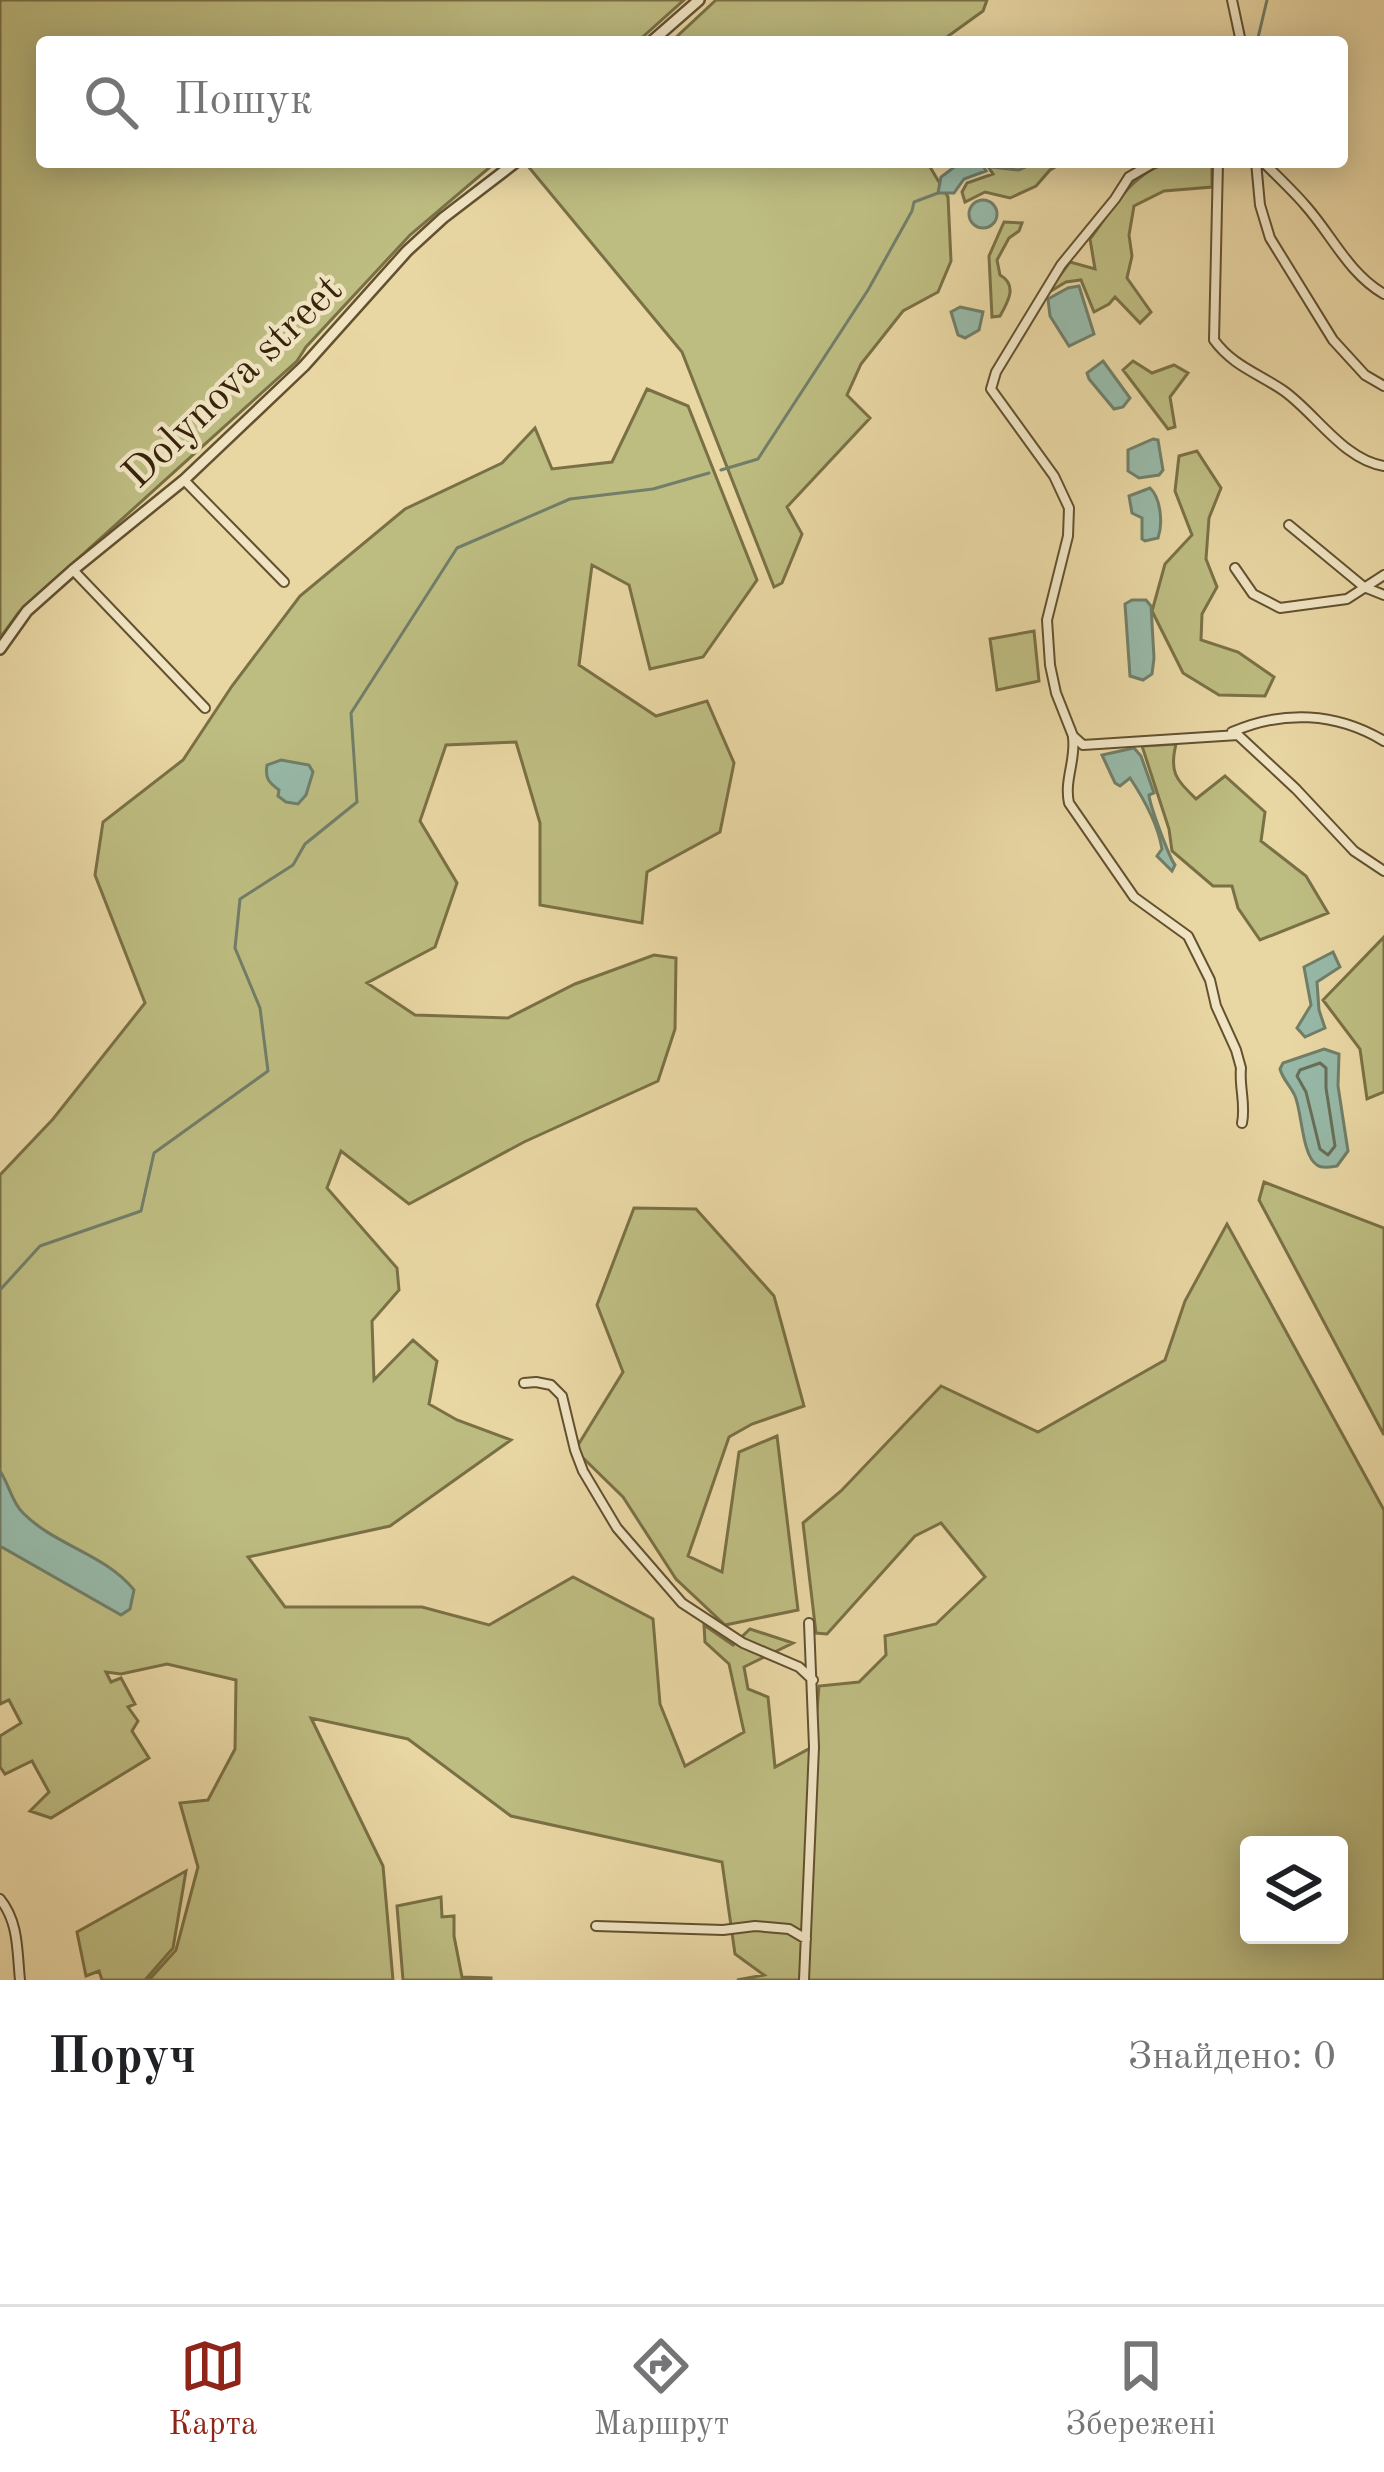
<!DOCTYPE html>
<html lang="uk">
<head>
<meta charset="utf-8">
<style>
  body { margin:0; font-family:"Old Standard TT",serif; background:#f2f2f2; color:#202124 }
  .controls { position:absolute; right:36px; bottom:36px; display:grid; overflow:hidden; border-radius:12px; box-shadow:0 6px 30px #0003 }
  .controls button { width:108px; height:108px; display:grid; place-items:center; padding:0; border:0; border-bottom:3px solid #e0e0e0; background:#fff; color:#202124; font:60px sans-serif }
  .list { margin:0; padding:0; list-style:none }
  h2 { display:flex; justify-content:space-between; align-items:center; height:156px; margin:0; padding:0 48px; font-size:51px }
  h2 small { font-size:39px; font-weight:400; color:#757577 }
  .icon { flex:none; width:66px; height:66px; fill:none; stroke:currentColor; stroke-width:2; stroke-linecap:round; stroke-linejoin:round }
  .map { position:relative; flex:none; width:1384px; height:1980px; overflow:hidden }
  .search { position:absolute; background:#fff; box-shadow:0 6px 30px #0003; left:36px; right:36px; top:36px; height:132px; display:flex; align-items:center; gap:30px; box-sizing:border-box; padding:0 42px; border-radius:12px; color:#757577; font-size:45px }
  .sheet { height:324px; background:#fff }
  nav { display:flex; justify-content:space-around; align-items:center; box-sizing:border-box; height:168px; border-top:3px solid #e0e0e0; background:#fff; font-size:33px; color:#757577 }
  nav a { display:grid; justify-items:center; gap:6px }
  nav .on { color:#8f2418 }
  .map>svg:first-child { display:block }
</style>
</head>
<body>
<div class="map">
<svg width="1384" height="1980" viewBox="0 0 1384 1980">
  <rect width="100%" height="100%" fill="#e8d6a3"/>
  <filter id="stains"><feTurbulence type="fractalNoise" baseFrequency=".00167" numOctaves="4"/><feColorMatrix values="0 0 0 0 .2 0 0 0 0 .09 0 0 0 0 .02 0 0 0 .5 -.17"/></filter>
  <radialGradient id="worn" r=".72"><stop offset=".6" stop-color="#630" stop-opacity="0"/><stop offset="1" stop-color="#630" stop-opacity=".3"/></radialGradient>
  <path fill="#bdbc81" stroke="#7a7045" stroke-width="3" fill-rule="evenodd" d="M0,0H684L637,42H42V162H496L410,235L306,347L297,361L19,612L0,638Z
    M716,0H987L983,11L940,42H671Z
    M531,162H927L948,197L951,261L938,292L903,311L861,364L847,395L870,418L787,507L802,534L782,583L774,587L682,352L527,165Z
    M985,162H1064L1050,170L1036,186L1010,198L985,192L965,202L962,192L967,183L993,174Z
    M1176,162H1212V187L1164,191L1134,206L1129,235L1132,256L1127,278L1151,312L1140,323L1115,297L1109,304L1094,312L1081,280L1066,282L1046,294L1070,262L1095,269L1090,239C1113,209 1135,166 1176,162Z
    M1004,222L1022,223L1019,231L1009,238L997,260L1000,275C1018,285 1008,302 1000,316L992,317L989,256Z
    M1133,361L1152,373L1174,365L1188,373L1170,397L1175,427L1168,429L1123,370Z
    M647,389L688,406L757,580L703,657L650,669L629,585L592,565L579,665L656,716L707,701L734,763L720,832L647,872L642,923L540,905V823L516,742L446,745L420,821L457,883L435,947L367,983L415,1015L508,1018L575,984L654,955L676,958L675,1029L658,1081L524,1142L409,1204L341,1151L327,1188L397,1268L399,1290L372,1321L374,1380L413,1340L437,1361L429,1404L457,1420L511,1440L390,1526L248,1557L285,1607H422L489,1625L573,1577L653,1619L660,1704L685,1766L744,1732L729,1664L705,1642L704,1625L733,1645L750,1629L793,1643L744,1667L748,1689L768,1697L775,1767L814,1746L819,1686L859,1682L886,1655L885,1636L936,1624L985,1577L941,1523L915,1536L827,1634L816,1633L803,1523L841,1491L941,1386L1038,1432L1165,1360L1185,1301L1227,1224L1384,1510V1980H737L764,1975L735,1954L722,1862L511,1816L408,1739L311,1718L383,1866L393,1980H149L176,1950L198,1867L180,1803L208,1800L235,1749L236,1680L167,1664L121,1674L106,1672L111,1682L121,1678L135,1704L128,1707L138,1721L132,1731L149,1758L51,1818L30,1811L49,1792L32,1761L5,1774L0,1767V1736L21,1723L9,1700L0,1704V1175L53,1119L145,1003L95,875L103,822L183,760L232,686L300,596L405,509L502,463L535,428L552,469L612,462ZM1249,1845H1339V1935H1249Z
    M1197,451L1221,488L1209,518L1206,559L1217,587L1202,614L1201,640L1238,652L1274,677L1265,696L1219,695L1183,673L1152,611L1165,564L1192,535L1175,491L1179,456Z
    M1034,631L1039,681L997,690L990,639Z
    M1176,744C1169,773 1176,779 1196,799L1225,776L1265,812L1261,841L1306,876L1328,913L1260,940L1238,908L1232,886H1213L1172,851L1169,829L1142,746Z
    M1384,937V1092L1367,1099L1360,1049L1323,1000Z
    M1264,1182L1384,1228V1435L1259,1200Z
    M634,1208L696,1209L774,1296L804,1406L752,1424L729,1437L688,1556L722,1572L739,1452L777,1436L798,1610L725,1625L676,1579L623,1497L575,1450L623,1372L597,1305Z
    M186,1871L173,1948L145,1980H102L99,1971L86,1976L77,1932Z
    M441,1897L442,1917L454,1916V1936L462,1977L491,1978V1980H403L397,1906Z"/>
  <path fill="#97b9a8" stroke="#717e68" stroke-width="3" d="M961,162H981L986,171L964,179L954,193H938L941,177Z
    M969 214a14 14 0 1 1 28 0a14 14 0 1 1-28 0Z
    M1079,286L1094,334L1069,346L1050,316L1048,299L1068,288Z
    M960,307L983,312L979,330L965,338L958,335L951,312Z
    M1103,361L1130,398L1123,407L1114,409L1089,379L1087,373Z
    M1153,439L1158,440L1163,470L1159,475L1139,478L1128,471V450Z
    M1150,488C1161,498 1163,524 1158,538L1145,541L1142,539V518L1132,513L1129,496Z
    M1132,600H1146L1151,606L1154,658L1152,674L1143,680L1130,676L1125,604Z
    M1134,748L1141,756L1154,793L1149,795C1150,806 1169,857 1175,865L1172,871L1157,856L1162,849C1158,825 1144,799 1130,778L1120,786L1115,783L1102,755Z
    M281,760L309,765L313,772L306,795L298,804L286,802L278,796L279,790C268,782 265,778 267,765Z
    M1333,952L1340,967L1317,982L1319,1010L1325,1028L1305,1037L1297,1028L1311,1005L1304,967Z
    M1324,1049L1339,1054L1338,1086L1348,1151L1337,1166C1331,1167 1322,1169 1317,1165C1302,1156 1302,1112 1295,1096C1290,1085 1283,1080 1280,1069L1283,1063Z
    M0,1471C9,1484 12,1503 23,1513C56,1546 105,1554 134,1590L130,1609L121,1615L0,1546Z"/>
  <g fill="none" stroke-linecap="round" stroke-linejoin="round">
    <path stroke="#676f58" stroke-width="3" d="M1320,1063L1326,1068V1088L1335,1146L1328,1155L1320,1149L1306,1092L1297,1076L1300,1070Z"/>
    <path stroke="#717e68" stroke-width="3" d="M1257,42L1267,0
      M982,166L1019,170L1037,162
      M721,470L758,459L868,290L912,211L914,202L938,193
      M0,1290L40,1246L141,1211L154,1153L268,1071L260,1008L235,948L240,899L293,865L305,844L357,802L351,713L457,548L570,499L653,489L709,473"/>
    <defs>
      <path id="minor" d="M1232,0L1241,42
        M1155,162L1129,177L1115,199L1061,265L996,372L991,389L1054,476L1069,508L1068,536L1047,620L1050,665L1056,693L1073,736L1083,745L1238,735L1296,789L1354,851L1384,871
        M1218,162L1214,340C1233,366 1258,373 1284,391C1316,414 1344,460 1384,466
        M1256,162L1260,205L1270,238L1333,340L1365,375L1384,386
        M1263,162C1277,176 1292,190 1305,205C1332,235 1348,273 1384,294
        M184,480L284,582
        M1289,525L1364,587L1384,595
        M1235,568L1253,594L1280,608L1347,599L1384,575
        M73,570L205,708
        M1232,732C1283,710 1336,712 1384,741
        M1073,738C1076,760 1064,780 1069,803L1134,897L1188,936L1210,980L1216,1006L1236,1050L1241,1068C1239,1087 1246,1104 1242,1123
        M524,1383L536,1382L551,1385L562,1396L575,1450L583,1471L617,1528L682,1603L743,1643L799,1667L813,1680
        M0,1899C19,1922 17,1952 20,1980
        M596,1926L723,1930L755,1926L789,1929L806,1939
        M804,1980L814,1747L809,1623"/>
      <path id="tertiary" d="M651,42L699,0
        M0,649L27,611L73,570L184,480L304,366L407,251L443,218L516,162"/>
    </defs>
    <use href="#minor" stroke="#635130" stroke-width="12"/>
    <use href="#tertiary" stroke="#635130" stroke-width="14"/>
    <use href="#minor" stroke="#f0e4c3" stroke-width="8"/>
    <use href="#tertiary" stroke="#f0e4c3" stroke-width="9"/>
  </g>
  <g text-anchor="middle" stroke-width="9" stroke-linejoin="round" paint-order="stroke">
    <g font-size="42" fill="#372509" stroke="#f0e4c3">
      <text transform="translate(231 380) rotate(-44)" y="15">Dolynova street</text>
    </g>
  </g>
  <rect width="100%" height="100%" filter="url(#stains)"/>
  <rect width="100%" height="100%" fill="url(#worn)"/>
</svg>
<div class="controls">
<button><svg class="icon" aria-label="layers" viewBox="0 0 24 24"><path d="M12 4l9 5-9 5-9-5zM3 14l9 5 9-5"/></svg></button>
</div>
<div class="search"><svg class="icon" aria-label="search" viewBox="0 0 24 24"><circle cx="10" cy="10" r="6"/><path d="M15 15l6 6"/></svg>Пошук</div>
</div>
<section class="sheet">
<h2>Поруч<small>Знайдено: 0</small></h2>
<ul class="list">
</ul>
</section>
<nav>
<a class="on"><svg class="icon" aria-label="map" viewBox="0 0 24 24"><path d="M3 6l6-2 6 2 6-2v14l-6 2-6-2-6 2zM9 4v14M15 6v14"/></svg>Карта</a>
<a><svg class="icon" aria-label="directions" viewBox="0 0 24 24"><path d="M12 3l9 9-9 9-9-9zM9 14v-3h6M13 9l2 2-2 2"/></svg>Маршрут</a>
<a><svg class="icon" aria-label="saved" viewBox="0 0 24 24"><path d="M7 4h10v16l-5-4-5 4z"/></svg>Збережені</a>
</nav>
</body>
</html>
